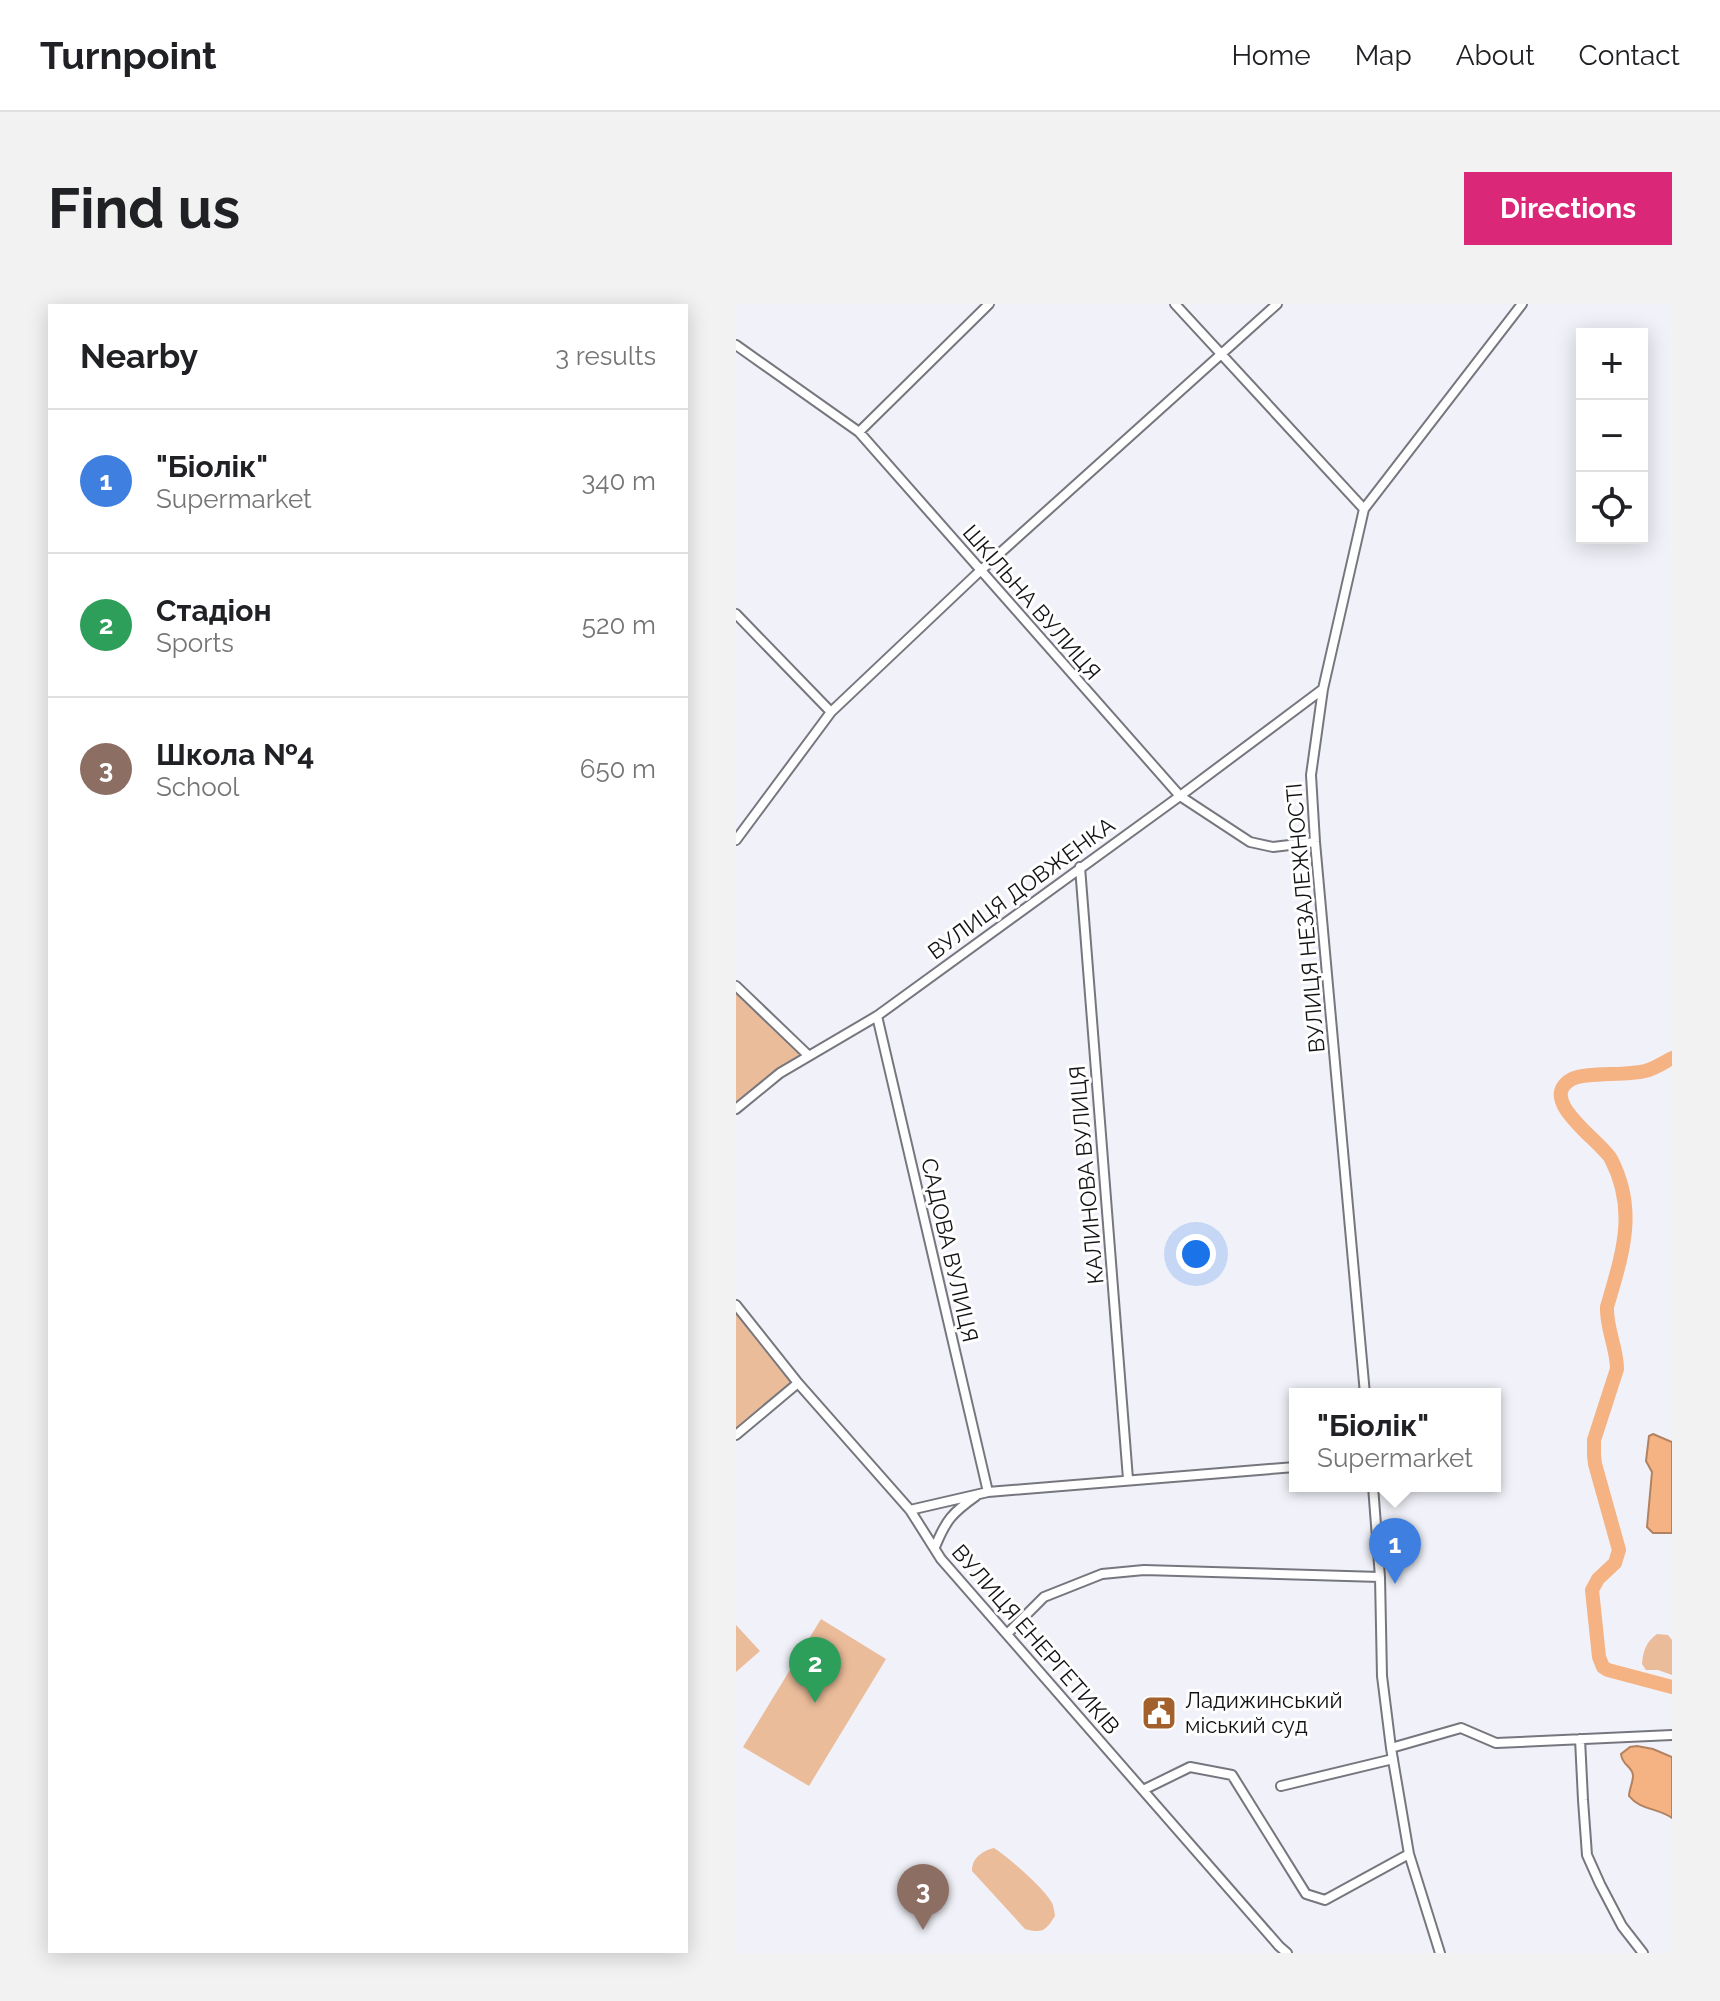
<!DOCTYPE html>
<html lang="en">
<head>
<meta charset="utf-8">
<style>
  body { margin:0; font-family:Raleway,sans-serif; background:#f2f2f2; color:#202124 }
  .controls { position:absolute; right:24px; top:24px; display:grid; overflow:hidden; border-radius:0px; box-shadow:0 4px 20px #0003 }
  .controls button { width:72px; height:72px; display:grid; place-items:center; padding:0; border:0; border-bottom:2px solid #e0e0e0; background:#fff; color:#202124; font:40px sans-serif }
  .you { position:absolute; left:460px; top:950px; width:28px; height:28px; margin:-20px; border:6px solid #fff; border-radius:50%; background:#1a73e8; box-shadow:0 0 0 12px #1a73e833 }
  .badge { display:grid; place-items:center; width:52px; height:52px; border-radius:50%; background:#db2777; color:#fff; font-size:26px; font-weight:700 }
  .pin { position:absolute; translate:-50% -66px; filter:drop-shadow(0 2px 4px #0008) }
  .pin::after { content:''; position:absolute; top:42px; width:28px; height:24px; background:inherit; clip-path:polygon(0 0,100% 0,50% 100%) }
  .popup { position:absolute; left:553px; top:1084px; width:212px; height:104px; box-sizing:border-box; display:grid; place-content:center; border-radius:0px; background:#fff; filter:drop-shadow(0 2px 6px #0005); font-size:26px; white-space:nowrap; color:#757577 }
  .popup b { font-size:30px; color:#202124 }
  .popup::after { content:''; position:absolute; left:50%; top:100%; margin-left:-16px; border:16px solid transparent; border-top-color:#fff }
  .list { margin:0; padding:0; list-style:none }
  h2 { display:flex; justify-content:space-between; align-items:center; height:104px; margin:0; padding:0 32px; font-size:34px }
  h2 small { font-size:26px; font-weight:400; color:#757577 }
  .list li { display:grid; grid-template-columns:52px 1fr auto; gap:24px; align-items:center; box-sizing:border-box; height:144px; padding:0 32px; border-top:2px solid #e0e0e0 }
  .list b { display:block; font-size:30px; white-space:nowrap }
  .list p { margin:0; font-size:26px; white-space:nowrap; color:#757577 }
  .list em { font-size:26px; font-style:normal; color:#757577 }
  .icon { flex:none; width:44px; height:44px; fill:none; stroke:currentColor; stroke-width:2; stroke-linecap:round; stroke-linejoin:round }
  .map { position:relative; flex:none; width:936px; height:1649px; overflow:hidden; border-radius:0px }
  header { display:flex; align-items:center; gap:48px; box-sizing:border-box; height:112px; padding:0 40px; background:#fff; border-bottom:2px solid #e0e0e0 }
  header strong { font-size:38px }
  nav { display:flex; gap:44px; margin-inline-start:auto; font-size:28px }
  .intro { display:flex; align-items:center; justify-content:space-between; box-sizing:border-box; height:192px; padding:0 48px }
  h1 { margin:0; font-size:56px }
  .button { padding:20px 36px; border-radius:0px; background:#db2777; color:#fff; font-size:28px; font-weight:700 }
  main { display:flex; gap:48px; padding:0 48px }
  aside { flex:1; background:#fff; border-radius:0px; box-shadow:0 4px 20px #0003 }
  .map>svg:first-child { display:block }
</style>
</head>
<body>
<header>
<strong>Turnpoint</strong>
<nav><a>Home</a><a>Map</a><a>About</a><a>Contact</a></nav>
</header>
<div class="intro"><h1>Find us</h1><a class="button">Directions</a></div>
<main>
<aside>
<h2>Nearby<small>3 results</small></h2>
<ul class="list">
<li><span class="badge" style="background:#3f7fe0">1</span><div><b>&quot;Біолік&quot;</b><p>Supermarket</p></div><em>340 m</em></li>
<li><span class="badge" style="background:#2e9e5b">2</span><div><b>Стадіон</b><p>Sports</p></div><em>520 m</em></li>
<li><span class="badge" style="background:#8d6e63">3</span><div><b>Школа №4</b><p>School</p></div><em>650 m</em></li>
</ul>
</aside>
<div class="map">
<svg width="936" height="1649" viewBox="0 0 936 1649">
  <rect width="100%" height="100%" fill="#f1f1f9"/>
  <path fill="#ebbc9a" d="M0,682L73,752L0,805Z
    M0,1001L62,1079L0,1131Z
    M85,1315L150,1355L73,1482L7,1443Z
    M0,1321L24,1347L0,1368Z
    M921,1330L932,1331L936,1336V1371L922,1366H910L906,1360C907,1347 910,1338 921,1330Z
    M258,1544C271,1552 309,1585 316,1599C317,1600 319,1610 319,1612C310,1626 307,1630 289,1625L236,1567C236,1554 246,1547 258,1544Z"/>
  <path fill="#f5b282" stroke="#b18261" stroke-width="2" d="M917,1130L936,1138V1229H917L911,1223L916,1168L910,1157L913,1132Z
    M901,1442L917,1445L936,1453V1514C922,1504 904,1506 893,1492C893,1486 897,1478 897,1472C897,1462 886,1462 885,1450L894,1443Z"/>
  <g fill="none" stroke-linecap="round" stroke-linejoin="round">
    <path stroke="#f5b282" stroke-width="14" d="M936,754C927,759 918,765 909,767C890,772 850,768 836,775C799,795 864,836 875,855C902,907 886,951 871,1003C870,1024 881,1044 881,1065L858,1136V1151L859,1160L883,1246L879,1259L862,1275L856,1286L863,1353L867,1363L872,1366L936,1383"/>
    <defs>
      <path id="minor" d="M439,0L628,205
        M0,41L123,128L444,492L514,538L537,543L579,538
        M123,128L253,0
        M0,310L95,408
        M0,536L95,408L244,267L541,0
        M344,563L392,1175
        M0,682L73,752
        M141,712L252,1188
        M0,805L44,769L141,712L444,492L587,385
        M0,1001L62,1079L174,1206L205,1255L543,1642L551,1649
        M629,1090L579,538L575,471L587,385L628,205L786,0
        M0,1131L62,1079
        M637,1182L644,1273L646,1372L655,1444L673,1550L704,1649
        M174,1206L252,1188L559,1163
        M199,1243C210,1216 216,1209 240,1192
        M271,1330L308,1293L366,1270L408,1266L644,1273
        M844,1435L847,1496L851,1551L864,1580L886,1622L907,1649
        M655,1444L725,1424L760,1439L936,1431
        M545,1482L657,1455
        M407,1486L454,1463L496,1471L570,1590L589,1596L673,1550"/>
    </defs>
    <use href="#minor" stroke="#76767e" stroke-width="12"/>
    <use href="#minor" stroke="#fff" stroke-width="8"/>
  </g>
  <defs>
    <symbol id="civic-square" viewBox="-11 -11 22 22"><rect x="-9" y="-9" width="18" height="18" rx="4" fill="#a1602c" stroke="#fff"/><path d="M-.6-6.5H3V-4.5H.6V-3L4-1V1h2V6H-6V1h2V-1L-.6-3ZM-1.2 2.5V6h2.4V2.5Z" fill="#fff"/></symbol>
  </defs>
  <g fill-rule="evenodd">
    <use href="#civic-square" x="403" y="1389" width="40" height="40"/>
  </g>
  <g text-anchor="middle" stroke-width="6" stroke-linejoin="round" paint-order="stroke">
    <g font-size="22" fill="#121214" stroke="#fff">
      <text transform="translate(296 298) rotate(49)" y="8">ШКІЛЬНА ВУЛИЦЯ</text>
      <text transform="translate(285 584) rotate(-36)" y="8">ВУЛИЦЯ ДОВЖЕНКА</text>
      <text transform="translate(569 614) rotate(-95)" y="8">ВУЛИЦЯ НЕЗАЛЕЖНОСТІ</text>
      <text transform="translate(350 871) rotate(-95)" y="8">КАЛИНОВА ВУЛИЦЯ</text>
      <text transform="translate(214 946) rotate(77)" y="8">САДОВА ВУЛИЦЯ</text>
      <text transform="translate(300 1335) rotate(49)" y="8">ВУЛИЦЯ ЕНЕРГЕТИКІВ</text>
    </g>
    <g font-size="22" fill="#121214" stroke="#fff" text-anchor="start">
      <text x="449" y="1404">Ладижинський<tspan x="449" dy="25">міський суд</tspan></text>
    </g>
  </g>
</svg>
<div class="controls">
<button>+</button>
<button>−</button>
<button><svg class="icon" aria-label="locate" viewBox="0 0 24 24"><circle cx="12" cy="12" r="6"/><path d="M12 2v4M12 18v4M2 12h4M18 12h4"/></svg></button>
</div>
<div class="you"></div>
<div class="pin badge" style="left:659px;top:1280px;background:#3f7fe0">1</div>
<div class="popup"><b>&quot;Біолік&quot;</b>Supermarket</div>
<div class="pin badge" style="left:79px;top:1399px;background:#2e9e5b">2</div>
<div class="pin badge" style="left:187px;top:1626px;background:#8d6e63">3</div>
</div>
</main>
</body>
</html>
